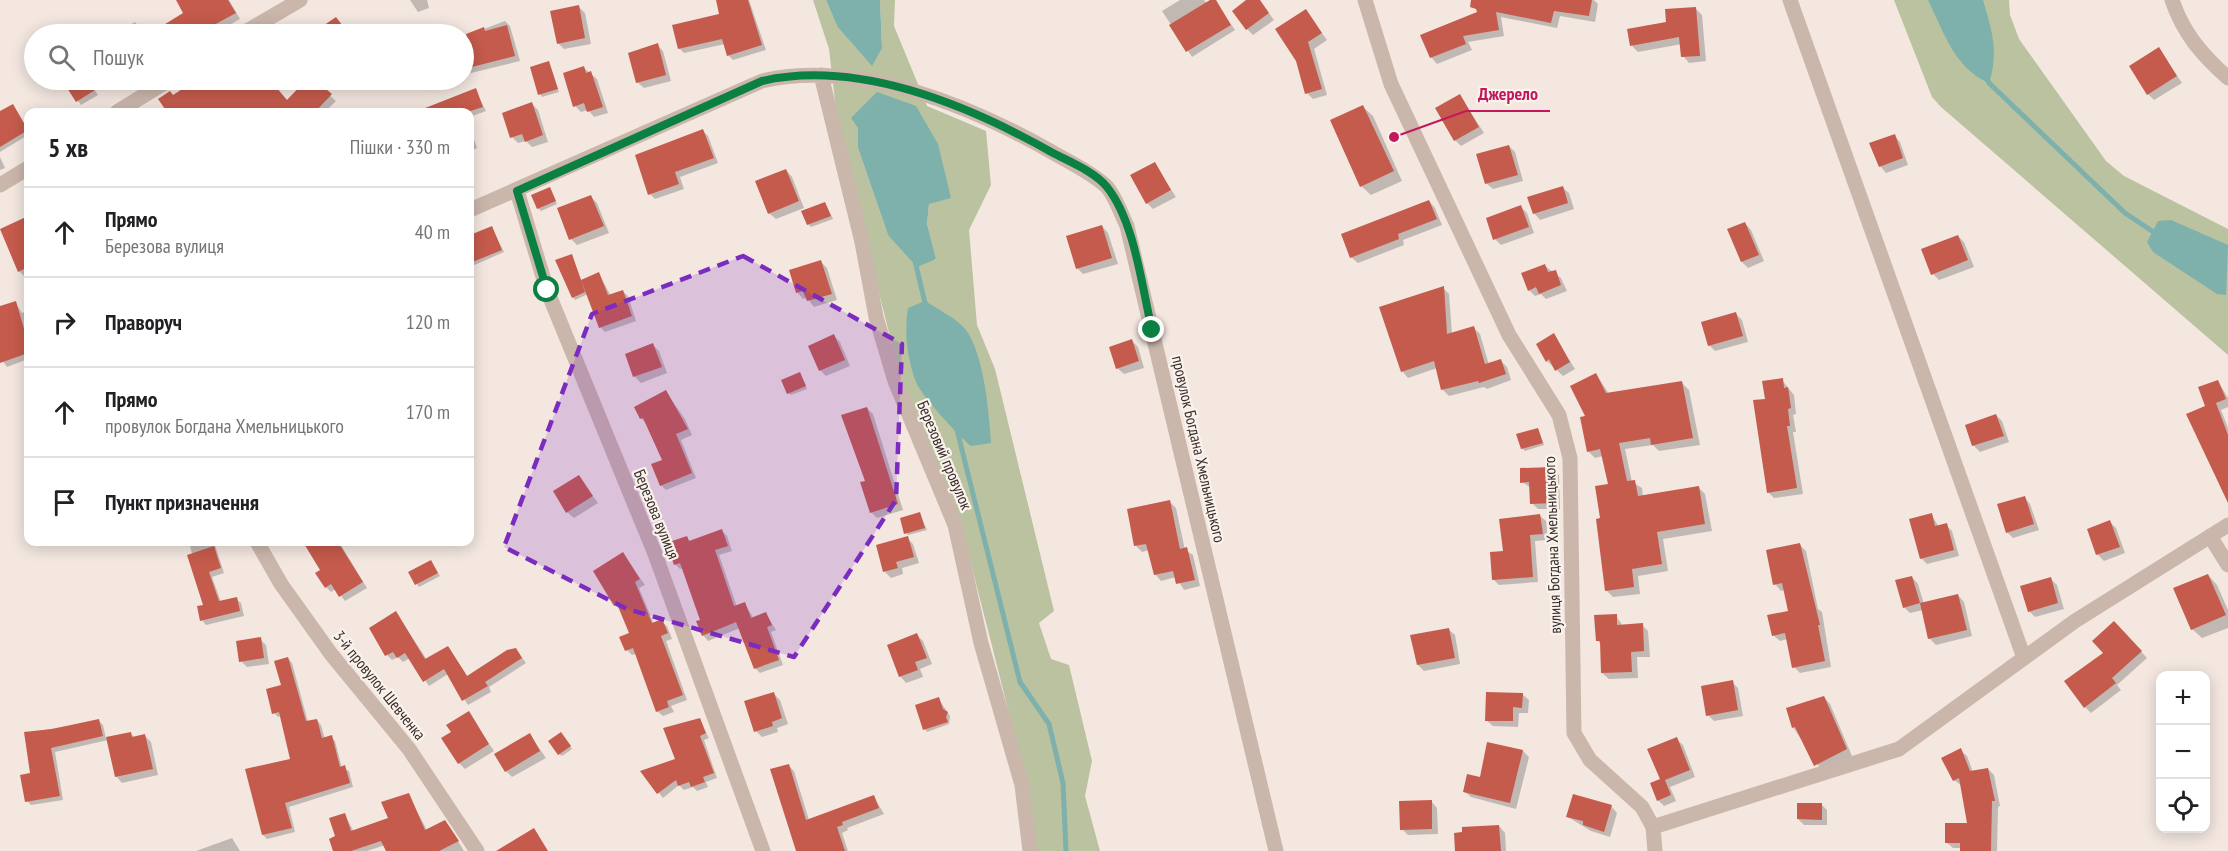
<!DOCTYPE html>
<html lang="uk">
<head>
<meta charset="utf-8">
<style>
  body { margin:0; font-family:"PT Sans Narrow",sans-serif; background:#f2f2f2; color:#202124 }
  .controls { position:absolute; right:18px; bottom:18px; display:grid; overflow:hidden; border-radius:12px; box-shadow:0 3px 15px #0003 }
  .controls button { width:54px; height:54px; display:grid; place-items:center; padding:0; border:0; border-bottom:2px solid #e0e0e0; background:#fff; color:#202124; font:30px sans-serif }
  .stop { position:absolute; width:18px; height:18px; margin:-14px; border:4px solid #0b8043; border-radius:50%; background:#fff }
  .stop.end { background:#0b8043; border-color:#fff; box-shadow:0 2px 6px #0008 }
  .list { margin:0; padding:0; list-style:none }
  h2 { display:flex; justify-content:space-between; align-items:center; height:78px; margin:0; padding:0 24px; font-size:26px }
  h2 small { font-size:20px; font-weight:400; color:#757577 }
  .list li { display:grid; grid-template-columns:39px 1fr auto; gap:18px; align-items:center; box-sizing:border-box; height:90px; padding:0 24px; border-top:2px solid #e0e0e0 }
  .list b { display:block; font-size:22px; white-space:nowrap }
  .list p { margin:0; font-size:20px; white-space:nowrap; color:#757577 }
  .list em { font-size:20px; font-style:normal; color:#757577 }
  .icon { flex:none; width:33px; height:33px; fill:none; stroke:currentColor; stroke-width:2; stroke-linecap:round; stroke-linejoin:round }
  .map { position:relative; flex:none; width:2228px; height:851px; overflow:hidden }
  .search { position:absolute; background:#fff; box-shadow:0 3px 15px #0003; left:24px; top:24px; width:450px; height:66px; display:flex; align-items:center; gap:15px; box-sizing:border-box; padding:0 21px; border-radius:33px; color:#757577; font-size:22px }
  .panel { position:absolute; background:#fff; box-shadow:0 3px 15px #0003; left:24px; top:108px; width:450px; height:438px; border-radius:12px }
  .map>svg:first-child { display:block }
</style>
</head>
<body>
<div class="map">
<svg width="2228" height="851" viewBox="0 0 2228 851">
  <rect width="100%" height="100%" fill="#f3e7e0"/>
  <path fill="#bbc29f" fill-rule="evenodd" d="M813,0H826L837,26L882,48L880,0H895L894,26L927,106L986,131L991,185L969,230L977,325L995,369L1054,611L1039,623L1051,659L1069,665L1092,761L1085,796L1100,851H1035L1027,785L991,642L960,521L901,380L839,135L829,49ZM859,128L951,197L929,204L927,224L936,260L888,235L858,148Z
    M1894,0H2009L2010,15L2019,39L2106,161L2124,176L2228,229V355L1941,107L1932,97Z"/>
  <path fill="#7eb0ac" d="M826,0H880L882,48L872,66L837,26Z
    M1928,0H1983C1992,31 1999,52 1989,83C1954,68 1944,32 1928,0Z
    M877,92L916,106L938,144L951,198L929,204L927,224L936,259L917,267L888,235L858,148V128L851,118Z
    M2171,220L2228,245L2226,295L2217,294L2153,252L2147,242L2158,221Z
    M925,301C937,309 958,319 966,330C984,355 989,412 991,443L971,446C958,435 923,398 916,382C907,359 904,332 908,308Z"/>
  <path fill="#0003" d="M198,0H229L240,19L219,31L215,27L202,34H152L185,13Z
    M410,0H427L429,8L418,12Z
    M717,0H749L766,50L733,60L728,55L725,44L684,53L679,48L721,15Z
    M1180,0H1204L1207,4L1214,0L1235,30L1192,57L1162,11Z
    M1249,0H1259L1274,20L1253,35L1247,29Z
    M1476,0H1594L1598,4L1595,22L1560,16L1557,28L1501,17L1504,36L1468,42L1472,50L1437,64L1431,57L1479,13Z
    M579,7L585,13L591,44L564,49L558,43Z
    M1695,8L1702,15L1706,61L1689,63L1683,56L1682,44L1638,52L1632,46Z
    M1306,11L1327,40L1314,49L1327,95L1313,99L1307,93Z
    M505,21L510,26L520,61L471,73L464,63V43L470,40L468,35Z
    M135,22L145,34H115Z
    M657,45L663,51L671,81L644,88L637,82Z
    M2159,49L2182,83L2154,100L2148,94Z
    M548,63L559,92L542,97L540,94Z
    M584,68L597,79L608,113L594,117L588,110L581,112L575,106Z
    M63,80H88L98,95L81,105Z
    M200,80H256L262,87L287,102L308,80H313L336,101L325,112H315L311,109L306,112H272L268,108L262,112H240L235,105L224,112H169L160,99L173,97Z
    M475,90L486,111L470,117V112H435L433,106Z
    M1460,96L1484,133L1461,146L1455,140Z
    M532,104L538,110L548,142L532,147L526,141L518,143L512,137Z
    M12,105L28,130V135L0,152V113Z
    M1363,107L1373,116L1402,181L1371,195L1361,186Z
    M470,128L477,148L470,151Z
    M703,131L708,136L718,163L680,177L684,189L655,199L650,194Z
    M1894,135L1900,142L1908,165L1886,173L1880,166Z
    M1509,146L1515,152L1523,181L1493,189L1486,183Z
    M0,157L5,168L0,170Z
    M1154,163L1176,197L1153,209L1147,203Z
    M786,170L792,177L804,208L776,219L769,213Z
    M1562,187L1569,193L1574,209L1540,220L1534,213Z
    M550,189L557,204L541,211L538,208Z
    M591,197L597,203L609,233L577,245L571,239Z
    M1429,201L1435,208L1442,225L1403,240L1404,245L1358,263L1351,257Z
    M825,203L833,219L811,227L808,224Z
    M1521,207L1527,213L1534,233L1501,245L1495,239Z
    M26,218L28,221V276L25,277L19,271Z
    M1745,223L1751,230L1764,261L1748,268L1742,262Z
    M1102,226L1108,233L1118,264L1083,274L1077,268Z
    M492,228L504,252L470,267V237Z
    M1958,236L1964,242L1974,267L1939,280L1933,274Z
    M571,256L582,281L599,274L611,296L622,291L628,296L636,321L605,332L600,327L588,294L575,300L573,297Z
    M821,262L827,268L837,300L814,307L807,298L803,299L797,292Z
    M1545,266L1561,278L1567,291L1546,299L1541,294L1535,296L1529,290Z
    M1443,288L1449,294L1452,334L1474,328L1480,334L1489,365L1501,361L1507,367L1511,380L1487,389L1484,387L1449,396L1443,390L1437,368L1408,378L1402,371Z
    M15,302L22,313L28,310V359L7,367L0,357V307Z
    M1736,314L1742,320L1748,342L1715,351L1709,345Z
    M1554,335L1575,369L1563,376L1547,361Z
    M834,336L840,342L850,366L826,376L820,370Z
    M1132,341L1138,347L1144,368L1124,374L1117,368Z
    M653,345L659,351L667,373L641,383L635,377L627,354Z
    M1596,374L1609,394L1682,383L1689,390L1700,445L1659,451L1653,445L1625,449L1632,482L1642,488L1643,497L1698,487L1705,494L1712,531L1663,539L1668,571L1638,576L1640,594L1613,597L1606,590L1602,519L1609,485L1603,456L1595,458L1588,451L1587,417Z
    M802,377L807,389L791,395L788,393Z
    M1782,380L1794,395L1796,414L1793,415L1796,432H1793L1803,494L1774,498L1768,492L1766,400Z
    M2218,381L2228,398V407L2221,410L2228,428V488L2207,407Z
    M666,392L685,419L692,435L681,440L696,478L666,490L661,485L664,461L647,424L641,418Z
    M867,408L873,414L903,510L877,518L871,512L867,482Z
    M1996,415L2002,421L2009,442L1980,452L1973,445Z
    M1538,429L1544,445L1525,451L1522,448Z
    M1553,468L1559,475L1560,509H1538L1532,503L1531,488L1522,482Z
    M579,477L598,503L574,518L567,512Z
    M2024,497L2030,504L2039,530L2013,538L2007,532Z
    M1170,502L1176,508L1185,550L1193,555L1200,586L1184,590L1176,577L1161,581L1155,574L1149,550L1142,552L1136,546Z
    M920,514L927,530L908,535L906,533Z
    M1931,514L1939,527L1946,525L1952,531L1959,556L1927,564L1921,558Z
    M1539,515L1546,521L1548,540L1535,541L1538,582L1499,585L1493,579L1505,552Z
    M2110,522L2116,528L2125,553L2104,561L2098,555L2089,530Z
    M722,531L727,536L732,551L719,555L737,607L745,604L754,619L766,614L776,630L771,632L783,665L760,673L755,668L740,628L708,641L703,635L702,621L684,568L680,569L675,564L686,537L691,542Z
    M907,538L913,544L919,563L902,568L903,574L891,578L885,572Z
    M189,542H214L224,573L212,577L221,602L236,599L241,603L244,616L206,625L202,620L205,606Z
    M305,542H339L367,588L345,601L336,589L331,592L326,587L322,570Z
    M1800,545L1806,551L1818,609L1822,612L1831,667L1800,673L1794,667L1788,639L1780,641L1773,635L1790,612L1785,590L1781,591L1775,584Z
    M623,554L645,585L639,588L654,624L661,621L667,626L672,639L666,641L687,700L671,706L674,712L663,716L657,711L636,654L632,655L627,650L631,633L622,611L615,605Z
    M431,562L440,576L419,587L417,584Z
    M2208,575L2217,585L2228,610V628L2202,638L2192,629Z
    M1912,577L1918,584L1924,604L1958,595L1964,602L1972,636L1936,645L1929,638L1923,610L1910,613L1904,607Z
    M2051,579L2057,585L2064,609L2035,617L2029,611Z
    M396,613L427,660L448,647L468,677L516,649L526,663L489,687L491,692L468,705L448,674L429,686L410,658L403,662L398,657L392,660L387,655L371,629Z
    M1616,616L1623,626L1642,625L1648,631L1650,657H1637L1638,678L1609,679L1602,673L1601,644L1597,640Z
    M1448,629L1455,635L1460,664L1424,671L1418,665Z
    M2120,629L2147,658L2117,685L2121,690L2091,713L2085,707L2105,653Z
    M917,635L923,641L932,664L920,669L923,677L906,683L900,676Z
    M260,639L266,645L269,664L247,667L241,661Z
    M288,658L292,663L308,722L317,720L321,725L325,739L331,737L335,741L342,768L349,771L353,787L289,807L295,832L267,839L263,835L292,760L281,716L278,717L274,713L283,686Z
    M1732,682L1738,688L1743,716L1714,721L1708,715Z
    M773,693L780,700L788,724L777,728L778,732L762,737L756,731Z
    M1522,694L1529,700L1528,713H1519L1518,727L1493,726L1486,720Z
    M1824,697L1830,704L1852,756L1822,771L1793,727Z
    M938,698L950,716L949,724L927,732L925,729Z
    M468,713L494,751L465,769L459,763Z
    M699,720L709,738L704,740L717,778L706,782L708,787L697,791L693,787L684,790L679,785L663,798L642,772L677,760Z
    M99,721L103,725L106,739L131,734L135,738L145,736L151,742L158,775L122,783L116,776L108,740L55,752L63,800L31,805L27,801L32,774L26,733Z
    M530,735L546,758L512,777L506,771Z
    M564,737L572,749L562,756L559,754Z
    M1676,739L1683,745L1695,777L1670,787L1676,801L1664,806L1658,800L1661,780Z
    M1960,750L1967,756L1973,772L1988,769L1994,775L2000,806L1998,807L1997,851H1961V848H1953L1946,842L1969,825L1962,786L1954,780Z
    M1523,751L1529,757L1516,809L1471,797L1464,791Z
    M788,765L794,771L809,820L874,797L884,814L847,828L848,830L842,833L848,851H798Z
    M408,795L427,830L449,826L464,851H387L385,845L367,851H335L345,815L354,832L390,819Z
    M1431,801L1437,808L1438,834L1408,835L1402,829Z
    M1821,804L1827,810V825H1804L1798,819Z
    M1611,806L1617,813L1610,837L1591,831L1568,817Z
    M1499,826L1505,833L1506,851H1457Z
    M232,838L240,851H196Z"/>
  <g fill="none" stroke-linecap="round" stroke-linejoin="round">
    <path stroke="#7eb0ac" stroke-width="5" d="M1987,78L1989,83L2125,213L2158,235
      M915,261L926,307
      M957,430L1020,682L1049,724L1063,783L1066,851"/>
  </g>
  <path fill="#c55b4c" d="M176,0H228L236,13L197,34H149L183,13Z
    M716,0H748L762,45L727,56L722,39L678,49L672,25L719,14Z
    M1210,0H1216L1231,25L1186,52L1169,25Z
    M1246,0H1260L1269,13L1246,30L1232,11Z
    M1471,0H1592L1589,16L1554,11L1551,23L1496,12L1499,30L1463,36L1466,44L1430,58L1420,35L1477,12L1476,9L1470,7Z
    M579,5L585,38L557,44L550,11Z
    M1696,7L1700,56L1681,57L1679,37L1630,46L1627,29L1666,22L1665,9Z
    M1306,9L1322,33L1308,42L1322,89L1305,94L1296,61L1275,29Z
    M336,17L349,34H311Z
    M507,25L515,56L464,69V41L468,40L466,34L484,27L485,31Z
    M658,43L666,75L636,83L628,53Z
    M2159,47L2177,76L2147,95L2129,66Z
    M549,61L558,89L538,95L530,67Z
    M584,66L586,73L591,71L603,107L587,112L584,103L573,107L563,73Z
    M62,80H88L95,90L76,102Z
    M196,80H270L287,100L306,80H315L332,94L315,112H167L158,99L170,91L173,95Z
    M476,88L483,107L467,112H415Z
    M1460,94L1479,127L1454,141L1435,108Z
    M532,102L543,135L525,142L522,134L510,138L502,113Z
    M13,104L28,130L0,147V111Z
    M1363,105L1394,171L1360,187L1330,120Z
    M703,129L714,158L675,172L679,184L648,195L635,155Z
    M1895,134L1903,158L1879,167L1869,143Z
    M1509,145L1518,175L1485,184L1476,154Z
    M1155,162L1171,190L1146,204L1130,175Z
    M786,169L799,201L768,214L755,181Z
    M1563,186L1568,203L1533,214L1527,197Z
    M550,187L556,201L537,209L531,195Z
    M591,195L604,226L569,240L557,208Z
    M1429,200L1437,219L1398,234L1399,239L1350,258L1341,234Z
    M825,202L831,216L807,225L801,211Z
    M1521,205L1529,227L1493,240L1486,218Z
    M28,216V267L18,272L0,229Z
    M1745,222L1759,255L1741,262L1727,229Z
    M1102,225L1112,258L1076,269L1066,236Z
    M492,226L502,250L470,263V235Z
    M1958,235L1968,260L1931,275L1921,249Z
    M572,254L585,292L572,298L555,260Z
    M821,260L832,294L807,301L803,291L796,293L789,270Z
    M1545,264L1548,272L1556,270L1561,285L1539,294L1536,287L1528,291L1521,273Z
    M599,272L608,295L623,290L632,316L599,328L581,280Z
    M1444,286L1447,334L1474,326L1485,364L1501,359L1506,374L1479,383L1478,381L1441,390L1434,361L1401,372L1379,307Z
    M16,301L28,343V353L0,363V306Z
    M1736,312L1743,336L1708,346L1701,322Z
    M1554,333L1570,362L1555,371L1549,359L1546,362L1536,344Z
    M834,334L845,360L819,371L808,346Z
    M1132,339L1139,361L1116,369L1109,347Z
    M653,343L662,367L633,377L625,354Z
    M800,372L806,386L787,394L781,380Z
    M1596,373L1606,393L1682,381L1693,438L1651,445L1650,438L1619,443L1627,481L1635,480L1638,496L1699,486L1705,524L1657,532L1662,564L1632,569L1634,587L1605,591L1596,519L1600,518L1595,486L1608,484L1600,449L1587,452L1580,417L1585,416L1570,386Z
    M1783,378L1784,388L1788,387L1791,408L1788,409L1790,426H1787L1797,488L1767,493L1753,400L1765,399L1762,381Z
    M2218,380L2226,399L2216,403L2228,435V503L2186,414L2205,406L2198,387Z
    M666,390L688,429L676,434L692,473L660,486L651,464L662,460L643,418L640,419L634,407Z
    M867,407L898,504L870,513L860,482L865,481L841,415Z
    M1996,414L2004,436L1972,446L1965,425Z
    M1538,428L1543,443L1521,449L1516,434Z
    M1553,467L1555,503L1530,504L1529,482L1520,483V468Z
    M579,475L593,496L566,513L553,491Z
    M2025,496L2034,524L2006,533L1997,504Z
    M1170,500L1180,549L1187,547L1195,580L1176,584L1173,571L1154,575L1146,544L1134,546L1127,509Z
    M920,512L925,528L904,534L900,518Z
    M1932,513L1935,526L1947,523L1954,550L1920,559L1909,519Z
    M1540,514L1543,534L1530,535L1533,577L1492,580L1490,552L1503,551L1499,519Z
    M2110,520L2120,547L2096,555L2087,529Z
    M722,529L728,546L715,550L734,606L745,602L751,618L766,612L772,625L767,627L779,660L754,669L736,622L702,636L696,621L700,620L680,563L674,565L666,543L687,536L689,541Z
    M908,536L914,557L896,562L898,568L883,572L876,545Z
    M303,542H338L363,582L339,597L331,584L325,588L315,573L320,570Z
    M1800,543L1820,625H1818L1825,661L1792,668L1785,633L1772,636L1767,615L1788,611L1782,583L1773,585L1766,550Z
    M214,546L221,568L209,572L219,601L237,597L240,611L200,621L197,606L203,605L187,555Z
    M623,552L640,579L635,582L652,623L662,619L668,633L661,636L683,695L667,701L669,707L656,712L633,648L625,651L619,637L629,633L617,604L614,606L593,571Z
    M431,560L438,573L415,585L408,572Z
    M2208,574L2226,615L2191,630L2173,588Z
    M1912,576L1920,603L1903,608L1895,580Z
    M2051,577L2058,603L2028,612L2020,586Z
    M1958,594L1967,630L1928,639L1920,603Z
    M396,611L425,659L448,646L467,676L507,650L516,648L522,658L485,682L488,686L462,701L444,669L423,682L405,653L397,658L393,652L385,656L369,628Z
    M1617,614V625L1643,623L1644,651L1631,652L1632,672L1601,673L1600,641H1596L1594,615Z
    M2114,621L2142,651L2112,678L2116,683L2084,708L2064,681L2103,653L2092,641Z
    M1449,628L1455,658L1417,665L1410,635Z
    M917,633L927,658L915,662L918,670L899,677L887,645Z
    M261,637L264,658L239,662L236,641Z
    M288,657L306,721L317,719L322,738L332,735L340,767L345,765L350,783L285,803L292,828L262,835L245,769L290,759L279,712L272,714L266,689L281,685L274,661Z
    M1733,680L1738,710L1706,716L1701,686Z
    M774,692L782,718L772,722L773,726L754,732L744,701Z
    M1486,692L1523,693L1522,708L1513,707V721H1485Z
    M1824,696L1847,749L1814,766L1795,727L1792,728L1786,708Z
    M939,697L943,709L948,712L946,717L948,722L923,730L915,705Z
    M469,711L489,744L458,764L441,738L451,732L446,725Z
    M700,718L706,733L700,736L714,773L703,777L705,782L691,787L689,782L678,786L676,780L657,794L640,771L675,759L663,728Z
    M99,719L103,736L51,748L60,796L25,802L20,775L30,773L24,732L52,729Z
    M131,732L132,737L145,734L153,769L115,777L106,737Z
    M561,732L571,746L558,755L548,741Z
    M530,733L540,751L505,772L494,754Z
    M1677,737L1690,770L1665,780L1671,795L1657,801L1650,783L1660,779L1647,749Z
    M1487,742L1523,750L1510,803L1463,792L1467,774L1480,777Z
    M1961,748L1970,771L1988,768L1995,801H1992L1991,851H1960V843H1945V823H1967L1959,778L1953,781L1941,758Z
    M789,764L806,820L874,795L879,808L842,822L843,825L837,827L845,851H796L770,769Z
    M409,793L425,830L445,820L459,841L439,851H386L381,841L351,851H333L329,839L335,836L329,818L345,813L351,831L388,818L381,802Z
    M1573,794L1612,805L1604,832L1583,825V821L1566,817Z
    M1432,800V829L1400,830L1399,801Z
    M1797,803H1822V820L1797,819Z
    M1499,825L1501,851H1455L1454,833L1462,832V827Z
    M534,828L548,851H496Z"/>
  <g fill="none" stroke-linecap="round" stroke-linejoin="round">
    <path stroke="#cbb6ab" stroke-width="15" d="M1365,0L1391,84L1509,335L1559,415L1570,458L1574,733L1590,760L1642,807L1653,827L1655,851
      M1790,0L2024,658
      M2172,0C2183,33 2202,55 2228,78
      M242,34L300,0
      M821,75L862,242L876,317L895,381L955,525L981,643L1022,785L1030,851
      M117,112L169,80
      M0,185L28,168
      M517,191L547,290L655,554L763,851
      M470,210L762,81C858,59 969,105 1052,152C1069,162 1091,172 1106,186C1115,195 1121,214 1127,226L1276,851
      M2210,536L2228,565
      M257,542L281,584L331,654L409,749L477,851
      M1653,827L1899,749L2075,621L2228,525"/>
  </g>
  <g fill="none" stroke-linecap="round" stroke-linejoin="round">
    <path stroke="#0b8043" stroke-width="8" d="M547,290L517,191L762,81C859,59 970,106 1053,153C1070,162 1095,172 1107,187C1135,222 1142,288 1152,330"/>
  </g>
  <path fill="#7b2cbf" fill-opacity="0.2" stroke="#7b2cbf" stroke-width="4.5" stroke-dasharray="12 8" stroke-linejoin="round" d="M743,256L902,344L896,500L794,657L627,609L504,547L592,314Z"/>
  <g text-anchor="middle" stroke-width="4.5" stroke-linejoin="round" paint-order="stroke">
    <g font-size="16" fill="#392d2a" stroke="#faf2ec">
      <text transform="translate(1199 449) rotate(77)" y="6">провулок Богдана Хмельницького</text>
      <text transform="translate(945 455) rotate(67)" y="6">Березовий провулок</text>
      <text transform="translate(657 514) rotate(68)" y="6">Березова вулиця</text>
      <text transform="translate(1552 545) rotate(-92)" y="6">вулиця Богдана Хмельницького</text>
      <text transform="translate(380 685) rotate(51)" y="6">3-й провулок Шевченка</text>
    </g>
  </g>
  <path fill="none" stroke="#c2185b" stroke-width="2" d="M1394 137L1466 111H1550"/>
  <circle fill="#c2185b" stroke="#faf2ec" stroke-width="2" cx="1394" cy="137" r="6"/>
  <g font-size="18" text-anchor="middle" font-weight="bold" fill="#c2185b" stroke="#faf2ec" stroke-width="4.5" stroke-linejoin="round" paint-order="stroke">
    <text x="1508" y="100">Джерело</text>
  </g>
</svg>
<div class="controls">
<button>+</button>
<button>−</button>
<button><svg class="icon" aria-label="locate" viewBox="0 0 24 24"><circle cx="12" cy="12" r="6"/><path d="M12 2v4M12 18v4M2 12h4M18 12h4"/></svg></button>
</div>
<div class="stop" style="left:547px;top:290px"></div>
<div class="stop end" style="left:1152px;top:330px"></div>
<div class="search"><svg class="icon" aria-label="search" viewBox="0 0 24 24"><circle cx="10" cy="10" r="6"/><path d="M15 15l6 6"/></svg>Пошук</div>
<section class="panel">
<h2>5 хв<small>Пішки · 330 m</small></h2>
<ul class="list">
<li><svg class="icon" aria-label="ahead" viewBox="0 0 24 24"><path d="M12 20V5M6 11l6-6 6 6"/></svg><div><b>Прямо</b><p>Березова вулиця</p></div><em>40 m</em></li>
<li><svg class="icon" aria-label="right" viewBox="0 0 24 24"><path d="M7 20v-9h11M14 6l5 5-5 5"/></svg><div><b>Праворуч</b></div><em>120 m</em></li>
<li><svg class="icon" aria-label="ahead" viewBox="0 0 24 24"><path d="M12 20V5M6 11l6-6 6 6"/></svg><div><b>Прямо</b><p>провулок Богдана Хмельницького</p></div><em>170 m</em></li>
<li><svg class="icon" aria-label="arrive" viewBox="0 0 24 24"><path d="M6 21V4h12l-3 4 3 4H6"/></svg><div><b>Пункт призначення</b></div></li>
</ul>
</section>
</div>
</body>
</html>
